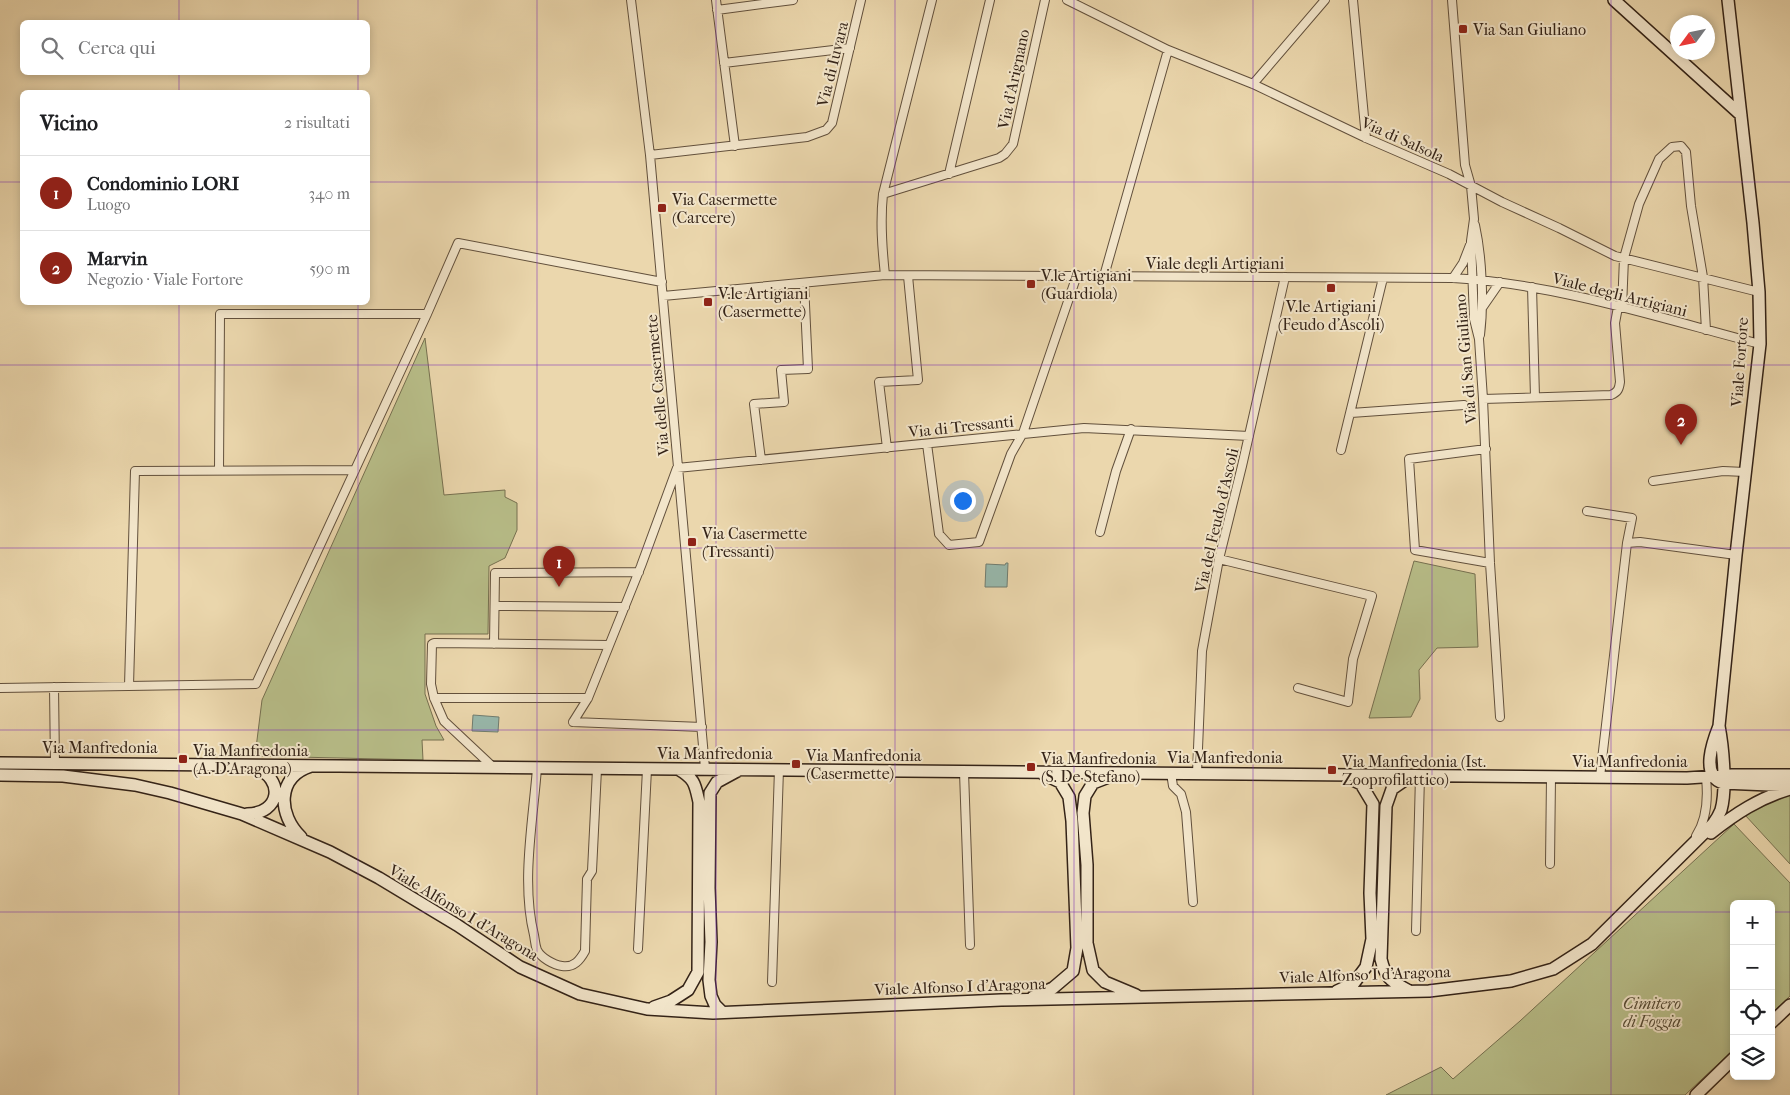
<!DOCTYPE html>
<html lang="it">
<head>
<meta charset="utf-8">
<style>
  body { margin:0; font-family:"IM FELL French Canon",serif; background:#f2f2f2; color:#202124 }
  .controls { position:absolute; right:15px; bottom:15px; display:grid; overflow:hidden; border-radius:8px; box-shadow:0 2px 8px #0003 }
  .controls button { width:45px; height:45px; display:grid; place-items:center; padding:0; border:0; border-bottom:1px solid #e0e0e0; background:#fff; color:#202124; font:25px sans-serif }
  .compass { position:absolute; left:1670px; top:15px; width:45px; height:45px; border-radius:50%; background:#fff; box-shadow:0 2px 8px #0003; rotate:237deg }
  .you { position:absolute; left:962px; top:500px; width:18px; height:18px; margin:-12px; border:4px solid #fff; border-radius:50%; background:#1a73e8; box-shadow:0 0 0 8px #1a73e833 }
  .badge { display:grid; place-items:center; width:32px; height:32px; border-radius:50%; background:#8f2418; color:#fff; font-size:16px; font-weight:700 }
  .pin { position:absolute; translate:-50% -41px; filter:drop-shadow(0 1px 2px #0008) }
  .pin::after { content:''; position:absolute; top:26px; width:18px; height:15px; background:inherit; clip-path:polygon(0 0,100% 0,50% 100%) }
  .list { margin:0; padding:0; list-style:none }
  h2 { display:flex; justify-content:space-between; align-items:center; height:65px; margin:0; padding:0 20px; font-size:21px }
  h2 small { font-size:16px; font-weight:400; color:#757577 }
  .list li { display:grid; grid-template-columns:32px 1fr auto; gap:15px; align-items:center; box-sizing:border-box; height:75px; padding:0 20px; border-top:1px solid #e0e0e0 }
  .list b { display:block; font-size:19px; white-space:nowrap }
  .list p { margin:0; font-size:16px; white-space:nowrap; color:#757577 }
  .list em { font-size:16px; font-style:normal; color:#757577 }
  .icon { flex:none; width:28px; height:28px; fill:none; stroke:currentColor; stroke-width:2; stroke-linecap:round; stroke-linejoin:round }
  .map { position:relative; flex:none; width:1790px; height:1095px; overflow:hidden }
  .search { position:absolute; background:#fff; box-shadow:0 2px 8px #0003; left:20px; top:20px; width:350px; height:55px; display:flex; align-items:center; gap:12px; box-sizing:border-box; padding:0 18px; border-radius:8px; color:#757577; font-size:19px }
  .panel { position:absolute; background:#fff; box-shadow:0 2px 8px #0003; left:20px; top:90px; width:350px; height:215px; border-radius:8px }
  .map>svg:first-child { display:block }
</style>
</head>
<body>
<div class="map">
<svg width="1790" height="1095" viewBox="0 0 1790 1095">
  <rect width="100%" height="100%" fill="#ebd7ad"/>
  <filter id="stains"><feTurbulence type="fractalNoise" baseFrequency=".004" numOctaves="4"/><feColorMatrix values="0 0 0 0 .2 0 0 0 0 .09 0 0 0 0 .02 0 0 0 .5 -.17"/></filter>
  <radialGradient id="worn" r=".72"><stop offset=".6" stop-color="#630" stop-opacity="0"/><stop offset="1" stop-color="#630" stop-opacity=".3"/></radialGradient>
  <path fill="#b8be89" stroke="#767050" d="M425,338L444,495L505,490V497L517,503V530L505,558L489,566L488,634H425V694L436,726L444,740H422L423,760L255,756L262,700Z
    M1414,561L1475,574L1478,647L1437,648L1419,670L1420,699L1411,717L1369,718Z
    M1790,794V864L1745,815L1773,797Z
    M1734,824L1790,883V996L1771,1014V904H1734V1049L1685,1095H1386L1441,1067L1453,1079L1520,1021Z"/>
  <path fill="#98b9ad" stroke="#707d71" d="M1006,563H1008L1007,587H985L986,564L1005,565Z
    M473,715L499,717L498,732L472,731Z"/>
  <g fill="none" stroke-linecap="round" stroke-linejoin="round">
    <defs>
      <path id="street" d="M631,0L650,155L705,768
        M716,0L735,146
        M1067,0L1168,50L1253,84L1366,138L1449,174L1502,202L1559,228L1615,256L1759,292
        M1353,0L1366,138
        M1452,0L1465,165L1471,186L1474,219L1471,241L1474,319L1479,339L1483,399L1490,563L1500,717
        M717,10L793,0
        M724,63L850,48
        M1253,84L1325,0
        M650,155L807,137L826,130L832,123L861,0
        M949,174L990,0
        M883,194L999,158L1005,154L1013,144L1045,0
        M1475,225C1482,257 1484,302 1480,335
        M885,275C882,247 880,222 883,194L932,0
        M1104,276L1168,50
        M1453,278L1463,263L1470,245
        M1532,287L1535,397
        M663,296L885,275L1453,278C1557,284 1660,318 1760,344
        M1482,308L1500,282
        M1622,308L1624,258L1639,204L1659,159L1672,147L1681,146L1686,152L1691,206L1703,277L1706,330
        M1483,399L1611,395C1618,392 1619,389 1620,382L1615,323L1618,307
        M1351,413L1464,405
        M927,444L939,534L949,545L979,542L1011,454L1023,433L1077,275
        M887,448L879,382L918,380L908,276
        M1486,449L1409,459L1415,550L1490,563
        M1341,450L1383,278
        M761,460L754,404L784,402L781,370L808,369L804,283
        M219,470L220,314H427
        M1653,481L1723,471L1745,472
        M1587,511L1632,518L1627,543L1600,777
        M1100,532L1116,471L1131,429
        M1627,543L1640,542L1736,555
        M1219,559L1372,596L1353,659L1348,702L1298,688
        M495,606L625,607
        M494,644L495,573L639,572
        M129,686L135,471L355,470
        M54,687L55,764
        M0,688L256,684L427,314L458,243L662,282
        M434,698H588
        M573,722L588,698L641,566L677,468L1084,428L1249,436
        M573,722L702,727
        M493,767L444,721L434,698L431,684L432,644L434,643L609,645
        M537,768C533,821 521,883 534,935C535,940 535,945 537,950C541,958 554,965 562,966C574,968 580,960 585,951L587,879L592,871L597,769
        M964,772L970,945
        M1171,773L1173,786L1181,794L1186,812L1193,902
        M1197,773L1202,651L1219,559L1242,466L1285,277
        M1696,836C1707,819 1708,797 1706,778
        M1550,864L1551,777
        M1416,931L1420,776
        M638,949L647,769
        M772,982L779,769"/>
      <path id="secondary" d="M1614,0L1741,115
        M1728,0L1753,223L1759,292L1760,344L1736,555L1719,726C1713,741 1700,776 1723,783L1790,786
        M0,763L1687,778L1732,775H1790
        M0,775L63,776L135,785L170,793L242,814L330,852L379,878L457,925L520,967L580,994L647,1009L713,1013L1001,1000L1429,991L1511,981L1553,969L1592,944L1713,824C1716,820 1719,815 1721,810C1727,789 1723,747 1719,726
        M1111,776L1093,783L1085,796L1083,813L1087,865V943L1093,970L1105,982L1136,995
        M247,814C280,814 286,779 254,767
        M1711,833C1735,814 1759,798 1790,789
        M301,837C278,815 276,777 311,766
        M1337,991L1354,983L1366,967L1372,939L1370,893L1373,804L1361,784L1345,776
        M1409,991C1392,981 1386,980 1381,959L1386,806L1392,789L1405,780L1414,778
        M1033,997L1053,988L1073,971L1077,948L1072,821L1069,797L1060,782L1043,774
        M654,1007L671,1001L688,990L698,972L699,802C695,784 695,779 678,769
        M722,1012L715,1005L711,996L709,980L711,942L709,888L710,793L717,782L739,770
        M1771,1023L1790,1005
        M1696,1095L1734,1058"/>
    </defs>
    <use href="#street" stroke="#62503c" stroke-width="10"/>
    <use href="#secondary" stroke="#342317" stroke-width="14"/>
    <use href="#street" stroke="#f2e5ca" stroke-width="8"/>
    <use href="#secondary" stroke="#f2e5ca" stroke-width="11"/>
  </g>
  <path fill="none" stroke="#7b2cbf" stroke-width="1" stroke-opacity="0.55" d="M179,0V22M358,0V22M537,0V1095M716,0V1095M895,0V1095M1074,0V1095M1253,0V1095M1432,0V1095M1611,0V1095M179,72V92M358,72V92M0,182H22M368,182H1790M179,302V1095M358,302V1095M0,365H1790M0,548H1790M0,730H1790M0,912H1734M1771,912H1790"/>
  <g fill="#8f2418" stroke="#f2e5ca" stroke-width="2">
    <rect x="1458" y="24" width="10" height="10" rx="2.5"/>
    <rect x="657" y="203" width="10" height="10" rx="2.5"/>
    <rect x="1026" y="279" width="10" height="10" rx="2.5"/>
    <rect x="1326" y="283" width="10" height="10" rx="2.5"/>
    <rect x="703" y="297" width="10" height="10" rx="2.5"/>
    <rect x="687" y="537" width="10" height="10" rx="2.5"/>
    <rect x="178" y="754" width="10" height="10" rx="2.5"/>
    <rect x="791" y="759" width="10" height="10" rx="2.5"/>
    <rect x="1026" y="762" width="10" height="10" rx="2.5"/>
    <rect x="1327" y="765" width="10" height="10" rx="2.5"/>
  </g>
  <g text-anchor="middle" stroke-width="4" stroke-linejoin="round" paint-order="stroke">
    <g font-size="16" fill="#342317" stroke="#f2e5ca" text-anchor="start">
      <text x="1473" y="35">Via San Giuliano</text>
      <text x="672" y="205">Via Casermette<tspan x="672" dy="18">(Carcere)</tspan></text>
      <text x="1041" y="281">V.le Artigiani<tspan x="1041" dy="18">(Guardiola)</tspan></text>
      <text x="718" y="299">V.le Artigiani<tspan x="718" dy="18">(Casermette)</tspan></text>
      <text x="1331" y="312" text-anchor="middle">V.le Artigiani<tspan x="1331" dy="18">(Feudo d'Ascoli)</tspan></text>
      <text x="702" y="539">Via Casermette<tspan x="702" dy="18">(Tressanti)</tspan></text>
      <text x="193" y="756">Via Manfredonia<tspan x="193" dy="18">(A. D'Aragona)</tspan></text>
      <text x="806" y="761">Via Manfredonia<tspan x="806" dy="18">(Casermette)</tspan></text>
      <text x="1041" y="764">Via Manfredonia<tspan x="1041" dy="18">(S. De Stefano)</tspan></text>
      <text x="1342" y="767">Via Manfredonia (Ist.<tspan x="1342" dy="18">Zooprofilattico)</tspan></text>
    </g>
    <g font-size="16" fill="#342317" stroke="#f2e5ca">
      <text transform="translate(832 64) rotate(-76)" y="6">Via di Iuvara</text>
      <text transform="translate(1013 79) rotate(-78)" y="6">Via d'Arignano</text>
      <text transform="translate(1403 139) rotate(24)" y="6">Via di Salsola</text>
      <text x="1215" y="269">Viale degli Artigiani</text>
      <text transform="translate(1620 294) rotate(14)" y="6">Viale degli Artigiani</text>
      <text transform="translate(1465 359) rotate(-95)" y="6">Via di San Giuliano</text>
      <text transform="translate(1739 362) rotate(-86)" y="6">Viale Fortore</text>
      <text transform="translate(657 385) rotate(-95)" y="6">Via delle Casermette</text>
      <text transform="translate(961 426) rotate(-6)" y="6">Via di Tressanti</text>
      <text transform="translate(1216 520) rotate(-77)" y="6">Via del Feudo d'Ascoli</text>
      <text x="100" y="753">Via Manfredonia</text>
      <text x="715" y="759">Via Manfredonia</text>
      <text x="1225" y="763">Via Manfredonia</text>
      <text x="1630" y="767">Via Manfredonia</text>
      <text transform="translate(464 912) rotate(31)" y="6">Viale Alfonso I d'Aragona</text>
      <text transform="translate(1365 974) rotate(-2)" y="6">Viale Alfonso I d'Aragona</text>
      <text transform="translate(960 986) rotate(-2)" y="6">Viale Alfonso I d'Aragona</text>
    </g>
    <g font-size="16" font-style="italic" fill="#554a34" stroke="#f2e5ca">
      <text x="1652" y="1009">Cimitero<tspan x="1652" dy="18">di Foggia</tspan></text>
    </g>
  </g>
  <rect width="100%" height="100%" filter="url(#stains)"/>
  <rect width="100%" height="100%" fill="url(#worn)"/>
</svg>
<div class="controls">
<button>+</button>
<button>−</button>
<button><svg class="icon" aria-label="locate" viewBox="0 0 24 24"><circle cx="12" cy="12" r="6"/><path d="M12 2v4M12 18v4M2 12h4M18 12h4"/></svg></button>
<button><svg class="icon" aria-label="layers" viewBox="0 0 24 24"><path d="M12 4l9 5-9 5-9-5zM3 14l9 5 9-5"/></svg></button>
</div>
<svg class="compass" viewBox="-18 -18 36 36"><path d="M0-13l5 13h-10z" fill="#e53935"/><path d="M0 13l5-13h-10z" fill="#757577"/></svg>
<div class="you"></div>
<div class="pin badge" style="left:559px;top:587px">1</div>
<div class="pin badge" style="left:1681px;top:445px">2</div>
<div class="search"><svg class="icon" aria-label="search" viewBox="0 0 24 24"><circle cx="10" cy="10" r="6"/><path d="M15 15l6 6"/></svg>Cerca qui</div>
<section class="panel">
<h2>Vicino<small>2 risultati</small></h2>
<ul class="list">
<li><span class="badge">1</span><div><b>Condominio LORI</b><p>Luogo</p></div><em>340 m</em></li>
<li><span class="badge">2</span><div><b>Marvin</b><p>Negozio · Viale Fortore</p></div><em>590 m</em></li>
</ul>
</section>
</div>
</body>
</html>
